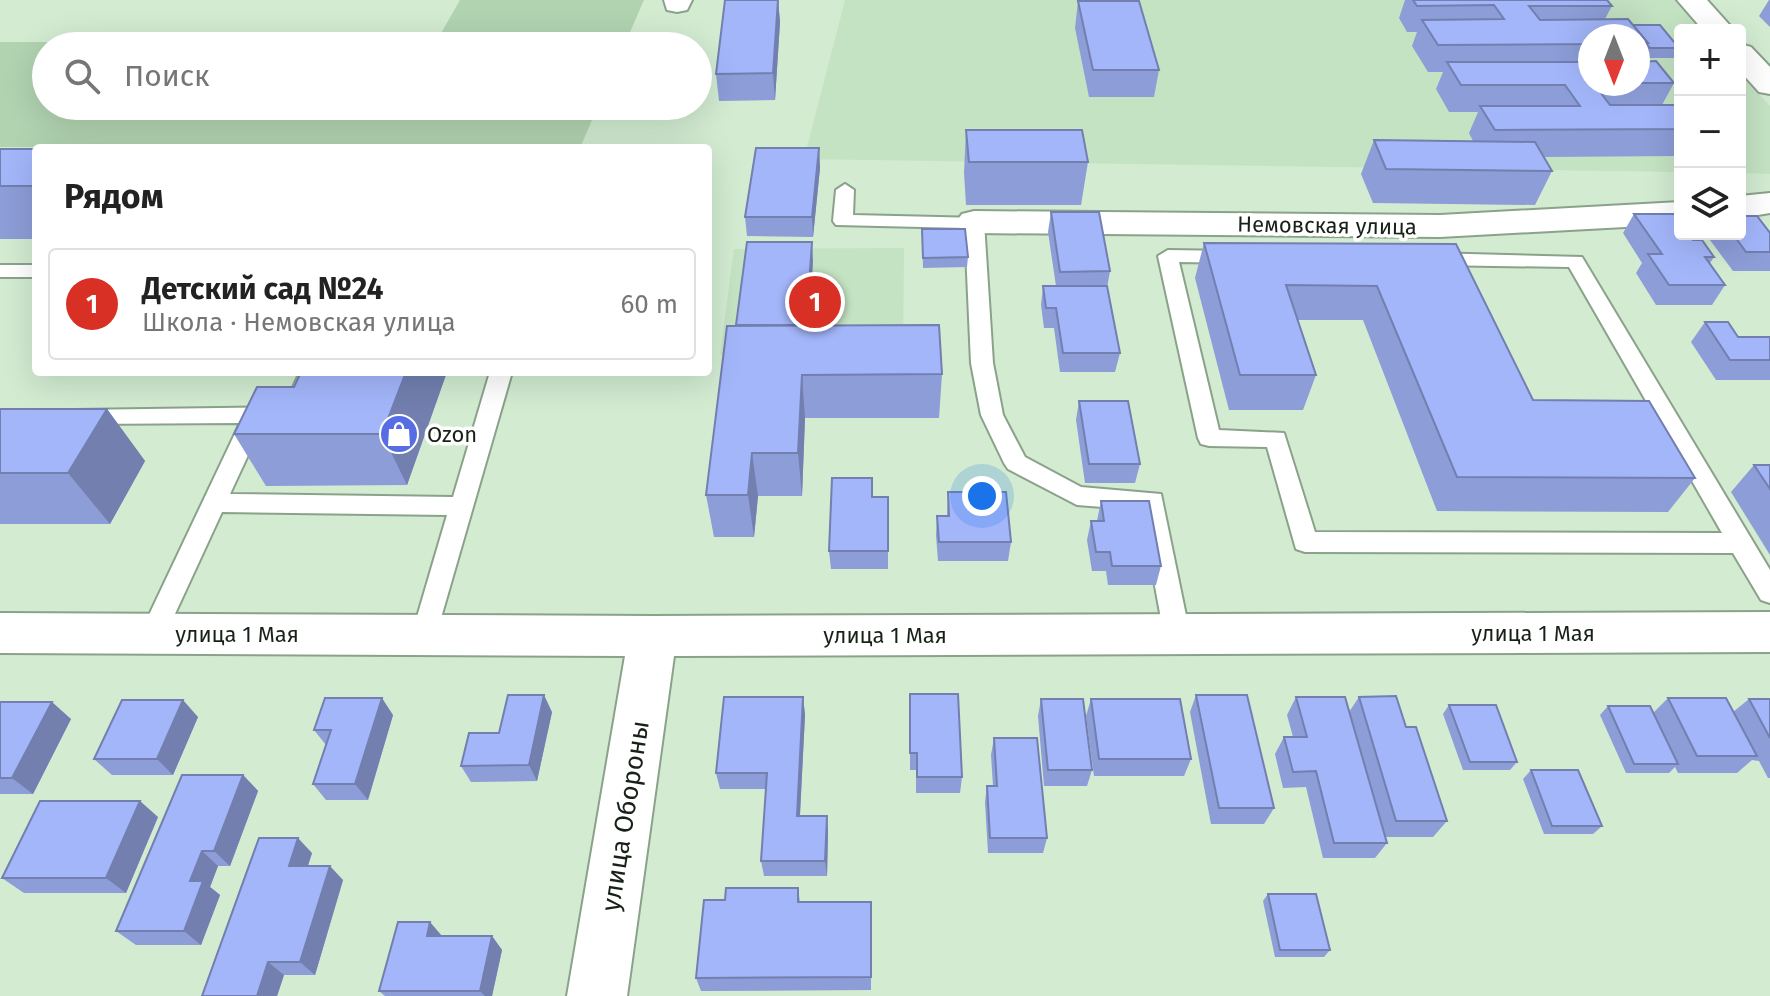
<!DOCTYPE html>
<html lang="ru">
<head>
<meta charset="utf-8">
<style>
  body { margin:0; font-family:"Fira Sans",sans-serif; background:#f2f2f2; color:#222 }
  .controls { position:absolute; right:24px; top:24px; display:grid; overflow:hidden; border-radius:8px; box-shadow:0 8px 32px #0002 }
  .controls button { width:72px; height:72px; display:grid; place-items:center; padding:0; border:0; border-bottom:2px solid #e0e0e0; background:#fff; color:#222; font:40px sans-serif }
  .compass { position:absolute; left:1578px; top:24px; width:72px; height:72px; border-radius:50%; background:#fff; box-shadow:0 8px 32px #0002; rotate:180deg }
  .you { position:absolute; left:982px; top:496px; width:28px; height:28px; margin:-20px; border:6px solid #fff; border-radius:50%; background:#1a73e8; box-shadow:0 0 0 12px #1a73e833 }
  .badge { display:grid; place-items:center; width:52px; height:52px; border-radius:50%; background:#d93025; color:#fff; font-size:26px; font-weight:700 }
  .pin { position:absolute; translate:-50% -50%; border:4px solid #fff; box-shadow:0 2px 8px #0006 }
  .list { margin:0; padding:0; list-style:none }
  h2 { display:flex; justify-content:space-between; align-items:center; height:104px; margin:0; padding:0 32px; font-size:34px }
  h2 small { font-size:26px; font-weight:400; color:#767676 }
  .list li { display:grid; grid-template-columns:52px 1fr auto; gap:24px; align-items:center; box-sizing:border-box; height:112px; margin:0 16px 16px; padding:0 16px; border:2px solid #e0e0e0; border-radius:8px }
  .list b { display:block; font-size:30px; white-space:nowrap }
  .list p { margin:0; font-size:26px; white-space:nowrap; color:#767676 }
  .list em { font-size:26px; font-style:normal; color:#767676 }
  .icon { flex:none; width:44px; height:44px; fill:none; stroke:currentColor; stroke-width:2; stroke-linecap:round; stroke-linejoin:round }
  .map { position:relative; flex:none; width:1770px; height:996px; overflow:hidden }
  .search { position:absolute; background:#fff; box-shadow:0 8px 32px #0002; left:32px; top:32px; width:680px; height:88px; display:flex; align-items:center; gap:20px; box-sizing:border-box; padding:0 28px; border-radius:44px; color:#767676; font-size:30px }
  .panel { position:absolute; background:#fff; box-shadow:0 8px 32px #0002; left:32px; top:144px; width:680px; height:232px; border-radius:8px }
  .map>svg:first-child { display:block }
</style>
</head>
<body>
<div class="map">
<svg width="1770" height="996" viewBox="0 0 1770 996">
  <rect width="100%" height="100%" fill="#d2ebd1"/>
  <path fill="#c4e3c3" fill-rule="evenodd" d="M845,0H1674L1701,30H1680V172L804,159ZM1590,36H1638V84H1590Z
    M1740,73L1770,106V174L1740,173Z
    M904,248L903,357L720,355L734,249Z"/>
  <path fill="#b1d3b0" d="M460,0H644L624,46H46V106H598L580,148L0,147V42H436Z"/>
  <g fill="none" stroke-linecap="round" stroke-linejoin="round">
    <defs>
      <path id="service" d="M845,184L854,190L853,215L981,218L984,222L993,363L1003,415L1025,457L1081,487L1161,494L1190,635L1186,643L1177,646L1168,643L1164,635L1141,510L1077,505L1008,469L1004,463L981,415L971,363L965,228L836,225L833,221L836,190Z
        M1168,250L1234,251L1244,257L1234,263L1179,262L1219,430L1284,433L1315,532L1722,533L1569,267L1431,265L1421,259L1431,253L1582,257L1770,570V603L1761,600L1733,553L1305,552L1296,549L1267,447L1209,446L1201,444L1198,438L1158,256Z
        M0,265H36V277H0Z
        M300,372H322L303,415L300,421L263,423L230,494L453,497L490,372H512L434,642L425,645L416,642L412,634L447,515L222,512L162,642L153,645L144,642L140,634L240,423L82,424L74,422L71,416L74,410L284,407Z"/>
      <path id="minor" d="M664,0H692L687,10L677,12L667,10Z
        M1770,193V213L1740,218V196Z
        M1680,202V224L1440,237L974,233L962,230L956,222L962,214L974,211L1440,215Z
        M1770,612V652L674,656L627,996H567L625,656L0,653V613L653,616Z"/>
      <path id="secondary" d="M1677,0H1707L1734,30H1703Z
        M1740,44L1751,47L1770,67V94L1759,92L1740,71Z"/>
    </defs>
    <use href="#service" stroke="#8ba28a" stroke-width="4"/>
    <use href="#minor" stroke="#8ba28a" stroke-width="4"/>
    <use href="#secondary" stroke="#8ba28a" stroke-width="4"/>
    <use href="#service" fill="#fff" fill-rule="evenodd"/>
    <use href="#minor" fill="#fff" fill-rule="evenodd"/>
    <use href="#secondary" fill="#fff" fill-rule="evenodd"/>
  </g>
  <path fill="#8c9dd7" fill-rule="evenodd" d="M725,0H778L780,22L775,100L719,101L716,74Z
    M1405,0H1607L1612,6L1605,19L1633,25L1679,48L1674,58H1645L1642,54L1638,62L1674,83L1662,105H1680V156L1544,157L1552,171L1535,205L1373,203L1361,174L1374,140L1473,141L1469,133L1478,112H1449L1436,89L1443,72H1428L1412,46L1417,32H1407L1399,18ZM1590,36H1638V84H1590Z
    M1769,0H1770V27L1759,16Z
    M1078,1L1159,70L1154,97H1089L1075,28Z
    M966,130L1088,162L1081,205H966L964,173Z
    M819,148L820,168L813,237L747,236L745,217Z
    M0,149H36V239H0Z
    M1051,212L1110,271L1107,288L1120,353L1115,372H1060L1054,328H1044L1041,305L1043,286H1056L1048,232Z
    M1634,214L1693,240L1714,257L1710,263L1725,285L1712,305H1656L1636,273L1642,263L1623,233Z
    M922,229L968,257L967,267L923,268Z
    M1770,233V271H1733L1707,236L1708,234Z
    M1204,243L1456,244L1533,400L1695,478L1668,512L1437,511L1363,320H1298L1316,375L1303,410H1229L1195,278Z
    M813,261L809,325L942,374L939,418H805L802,496H758L754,537H714L706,495L736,325Z
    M1705,322L1738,337H1770V380H1716L1691,342Z
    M301,372H447L407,485L266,486L234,434L294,387Z
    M1079,401L1140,464L1135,483H1085L1076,420Z
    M0,409H107L145,461L110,524H0Z
    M1754,465H1770V555L1731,492Z
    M948,492L1011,542L1008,561H938L936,535L937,516H947Z
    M888,497V569H831L829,551Z
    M1101,501L1161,566L1156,585H1108L1106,571H1092L1087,540L1091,521H1097Z
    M910,694L962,777L960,793H916V770H910Z
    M1196,695L1274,808L1264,824H1211L1190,712Z
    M803,697L805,715L800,816H827L828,832L827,876H764L761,861L766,789H720L716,773Z
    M1296,697L1349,712L1359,697L1406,727L1447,821L1433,837H1385L1387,843L1375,858H1323L1306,787L1283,788L1275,754L1284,737H1293L1287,715Z
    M1668,698L1733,712L1749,699H1770V778H1768L1759,761L1752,760L1737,773H1678L1675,767L1669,773H1626L1600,715L1608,706L1653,713Z
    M1041,699L1092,770L1087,786H1044L1038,716Z
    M1091,699L1191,759L1184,776H1094L1086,716Z
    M0,702L71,719L33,794H0Z
    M1449,705L1517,762L1510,770H1463L1443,714Z
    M552,712L537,781L471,782L461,766Z
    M393,715L368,800H326L313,784L326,745L314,730Z
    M198,717L173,775H112L94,759Z
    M994,738L1047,838L1043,853H988L985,802L987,786H993L991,755Z
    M1531,770L1602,826L1593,834H1544L1523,779Z
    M243,775L258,791L230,866H218L210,887L220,895L201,945H136L116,931Z
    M158,817L126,893H24L2,878Z
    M312,853L308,866L343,880L315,975H284L277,996H202Z
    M798,888L800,902H871V990L701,991L696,978L725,900Z
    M1268,894L1330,950L1324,957H1275L1263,901Z
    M442,936H492L502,950L492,996H385L379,991Z"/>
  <path fill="#727faf" d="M778,0L780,22L775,100L773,73Z
    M819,148L820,168L813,237L812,217Z
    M812,242L813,261L807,347L806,327Z
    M406,372H447L407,485L382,434Z
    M802,375L805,418L802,496L798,453Z
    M107,409L145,461L110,524L68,473Z
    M752,453L758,496L754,537L748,495Z
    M544,695L552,712L537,781L529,765Z
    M803,697L805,715L799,832L797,816Z
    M382,698L393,715L368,800L355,784Z
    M183,700L198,717L173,775L157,759Z
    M52,702L71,719L33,794L12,778Z
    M243,775L258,791L230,866L214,851Z
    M140,801L158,817L126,893L106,878Z
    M827,816L828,832L827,876L825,861Z
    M298,838L312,853L303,880L289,866Z
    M202,851L218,866L210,887L220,895L201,945L184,931L190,881Z
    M330,866L343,880L315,975L300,962Z
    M430,922L442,936H427Z
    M492,936L502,950L492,996H485L480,991Z
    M268,962L284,975L277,996H257Z"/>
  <path fill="#a3b6fa" stroke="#727faf" stroke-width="2" d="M725,0H778L773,73L716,74Z
    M1413,0H1607L1612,6H1529L1540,20L1628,19L1648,43H1638V36H1590V44L1438,45L1422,20L1504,19L1494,5L1417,6Z
    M1078,1H1139L1159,70H1093Z
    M1633,25H1660L1679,48H1650L1647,45L1648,43Z
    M1656,61L1674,83H1638V62Z
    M1447,62H1590V84H1594L1610,105H1680V129L1495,130L1480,106H1580L1565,85H1461Z
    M966,130H1082L1088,162H969Z
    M1374,140L1535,142L1552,171L1386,169Z
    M756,148H819L812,217H745Z
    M0,149H36V186H0Z
    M1051,212H1099L1110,271L1060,272Z
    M1634,214H1674L1680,222V234H1689L1693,240H1702L1714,257H1705L1725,285H1669L1648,254H1662Z
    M1740,216H1757L1770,233V252H1746L1733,234H1740Z
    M922,229H965L968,257L923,258Z
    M747,242H812L806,325H736Z
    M1204,243L1456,244L1533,400L1649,401L1695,478L1457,477L1377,286L1286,285L1316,375H1240Z
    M1043,286H1107L1120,353H1063L1056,308H1046Z
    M1705,322H1728L1738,337H1770V360H1730Z
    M939,325L942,374L802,375L798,453H752L748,495H706L727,326Z
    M301,372H406L382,434H234L257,387H294Z
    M1079,401H1128L1140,464H1089Z
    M0,409H107L68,473H0Z
    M1754,465H1770V489Z
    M832,478H872V497H888V551H829Z
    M948,492H1006L1011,542H939L937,516H949Z
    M1101,501H1149L1161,566H1112L1110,552H1096L1091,521H1104Z
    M910,694H958L962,777H917V753H910Z
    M508,695H544L529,765L461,766L469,733H499Z
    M1196,695H1247L1274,808H1219Z
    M1396,696L1406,727H1416L1447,821H1396L1359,697Z
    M724,697H803L797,816H827L825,861H761L767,773H716Z
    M1296,697H1345L1387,843H1334L1316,771L1293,772L1284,737H1307Z
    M325,698H382L355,784H313L331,730H314Z
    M1668,698H1726L1757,756H1697Z
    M1041,699H1083L1092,770H1048Z
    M1091,699H1180L1191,759H1099Z
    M1749,699H1770V738Z
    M122,700H183L157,759H94Z
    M0,702H52L12,778H0Z
    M1449,705H1496L1517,762H1470Z
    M1608,706H1650L1678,764H1634Z
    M994,738H1037L1047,838H990L987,786H997Z
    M1531,770H1578L1602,826H1552Z
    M182,775H243L214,851H202L190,881H203L184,931H116Z
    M40,801H140L106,878H2Z
    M259,838H298L289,866H330L300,962H268L257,996H202Z
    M726,888H798V902H871V977L696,978L704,900H725Z
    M1268,894H1316L1330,950H1280Z
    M398,922H430L427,936H492L480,991H379Z"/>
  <defs>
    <symbol id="shop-disc" viewBox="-11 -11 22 22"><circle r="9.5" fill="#566de3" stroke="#fff"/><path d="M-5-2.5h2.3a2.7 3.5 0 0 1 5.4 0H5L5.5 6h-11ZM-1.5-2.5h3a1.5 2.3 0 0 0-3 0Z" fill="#fff"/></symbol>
  </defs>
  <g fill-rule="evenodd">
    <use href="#shop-disc" x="377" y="412" width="44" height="44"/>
  </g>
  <g text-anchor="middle" stroke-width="7" stroke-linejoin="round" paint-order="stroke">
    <g font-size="22" fill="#182118" stroke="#fff">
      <text transform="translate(1327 225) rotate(1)" y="8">Немовская улица</text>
      <text x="1533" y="641">улица 1 Мая</text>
      <text x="237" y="642">улица 1 Мая</text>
      <text x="885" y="643">улица 1 Мая</text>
    </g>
    <g font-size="22" fill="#182118" stroke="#fff" text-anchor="start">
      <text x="427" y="442">Ozon</text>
    </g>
    <g font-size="26" fill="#182118" stroke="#fff">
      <text transform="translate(625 816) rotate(-81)" y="9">улица Обороны</text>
    </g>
  </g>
</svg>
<div class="controls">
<button>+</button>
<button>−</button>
<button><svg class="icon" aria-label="layers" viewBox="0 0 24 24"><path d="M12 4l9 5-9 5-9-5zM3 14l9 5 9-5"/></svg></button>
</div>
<svg class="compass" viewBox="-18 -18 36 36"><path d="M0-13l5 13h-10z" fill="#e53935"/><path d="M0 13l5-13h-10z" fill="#767676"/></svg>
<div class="you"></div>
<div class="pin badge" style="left:815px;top:302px">1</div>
<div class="search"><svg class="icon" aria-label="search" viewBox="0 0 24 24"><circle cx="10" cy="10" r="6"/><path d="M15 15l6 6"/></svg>Поиск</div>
<section class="panel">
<h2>Рядом<small></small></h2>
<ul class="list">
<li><span class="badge">1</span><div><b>Детский сад №24</b><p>Школа · Немовская улица</p></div><em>60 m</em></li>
</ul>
</section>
</div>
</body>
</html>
